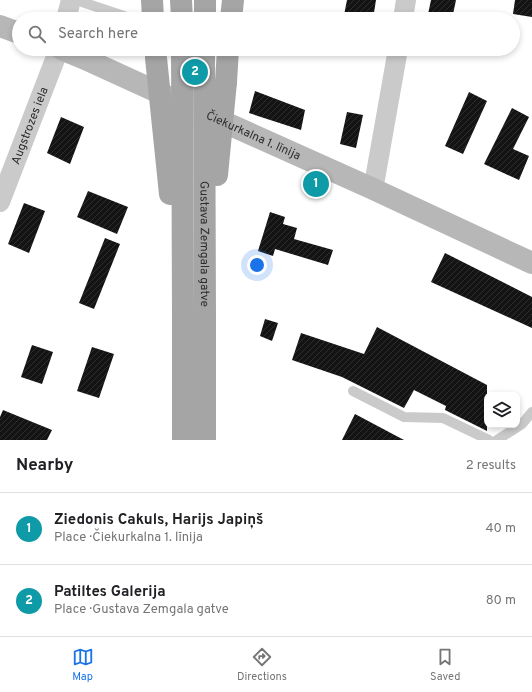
<!DOCTYPE html>
<html lang="en">
<head>
<meta charset="utf-8">
<style>
  body { margin:0; font-family:Overpass,sans-serif; background:#f2f2f2; color:#202124 }
  .controls { position:absolute; right:12px; bottom:12px; display:grid; overflow:hidden; border-radius:8px; box-shadow:0 2px 6px #0003 }
  .controls button { width:36px; height:36px; display:grid; place-items:center; padding:0; border:0; border-bottom:1px solid #e0e0e0; background:#fff; color:#202124; font:20px sans-serif }
  .you { position:absolute; left:257px; top:265px; width:14px; height:14px; margin:-10px; border:3px solid #fff; border-radius:50%; background:#1a73e8; box-shadow:0 0 0 6px #1a73e833 }
  .badge { display:grid; place-items:center; width:26px; height:26px; border-radius:50%; background:#1a73e8; color:#fff; font-size:13px; font-weight:700 }
  .pin { position:absolute; translate:-50% -50%; border:2px solid #fff; box-shadow:0 1px 4px #0006 }
  .list { margin:0; padding:0; list-style:none }
  h2 { display:flex; justify-content:space-between; align-items:center; height:52px; margin:0; padding:0 16px; font-size:17px }
  h2 small { font-size:13px; font-weight:400; color:#757577 }
  .list li { display:grid; grid-template-columns:26px 1fr auto; gap:12px; align-items:center; box-sizing:border-box; height:72px; padding:0 16px; border-top:1px solid #e0e0e0 }
  .list b { display:block; font-size:15px; white-space:nowrap }
  .list p { margin:0; font-size:13px; white-space:nowrap; color:#757577 }
  .list em { font-size:13px; font-style:normal; color:#757577 }
  .icon { flex:none; width:22px; height:22px; fill:none; stroke:currentColor; stroke-width:2; stroke-linecap:round; stroke-linejoin:round }
  .map { position:relative; flex:none; width:532px; height:440px; overflow:hidden }
  .search { position:absolute; background:#fff; box-shadow:0 2px 6px #0003; left:12px; right:12px; top:12px; height:44px; display:flex; align-items:center; gap:10px; box-sizing:border-box; padding:0 14px; border-radius:22px; color:#757577; font-size:15px }
  .sheet { height:196px; background:#fff }
  nav { display:flex; justify-content:space-around; align-items:center; box-sizing:border-box; height:56px; border-top:1px solid #e0e0e0; background:#fff; font-size:11px; color:#757577 }
  nav a { display:grid; justify-items:center; gap:2px }
  nav .on { color:#1a73e8 }
  .map>svg:first-child { display:block }
</style>
</head>
<body>
<div class="map">
<svg width="532" height="440" viewBox="0 0 532 440">
  <defs>
    <pattern id="building-hatch" width="6" height="6" patternUnits="userSpaceOnUse"><rect width="6" height="6" fill="#141414"/><path d="M-1 1l2-2M0 6l6-6M5 7l2-2" fill="none" stroke="#2e2e2e"/></pattern>
  </defs>
  <rect width="100%" height="100%" fill="#fff"/>
  <path fill="url(#building-hatch)" d="M347,0H376L373,19L344,15Z
    M431,0H456L452,19H427Z
    M515,0H532V17L513,14Z
    M255,91L305,110L301,130L249,113Z
    M469,92L487,101L463,154L445,146Z
    M512,108L529,117L513,149L529,156L519,180L484,164Z
    M347,112L363,115L356,148L340,144Z
    M61,117L84,127L70,164L47,153Z
    M88,191L128,207L117,234L77,217Z
    M24,203L45,211L29,253L8,244Z
    M270,212L285,217L283,224L297,228L294,239L333,250L328,265L275,249L273,256L258,251Z
    M105,238L120,244L94,309L79,303Z
    M445,253L532,297V328L431,282Z
    M265,319L278,323L272,341L260,336Z
    M377,327L487,385V431L445,410L446,406L414,390L404,408L342,377L292,360L301,333L364,354Z
    M32,345L53,352L42,384L21,377Z
    M92,347L114,354L99,398L77,391Z
    M3,410L52,430L47,440H0V417Z
    M355,414L404,440H342Z"/>
  <g fill="none" stroke-linecap="round" stroke-linejoin="round">
    <path stroke="#cacaca" stroke-width="10" d="M76,0L133,19
      M353,391L404,417L443,418L489,440
      M497,440L522,424L532,412"/>
    <g stroke="#cacaca" stroke-width="20">
      <path d="M66,19L71,0"/>
      <path d="M403,19L406,0"/>
      <path d="M371,188L375,179L398,49"/>
      <path id="s1" d="M0,202L59,49"/>
    </g>
    <g stroke="#b7b7b7" stroke-width="22">
      <path d="M0,26L19,33"/>
      <path d="M61,49L83,58L175,100"/>
      <path id="s2" d="M206,114L371,188L532,263"/>
    </g>
    <path stroke="#a5a5a5" stroke-width="22" d="M152,0L153,19
      M181,0L182,19
      M205,19V0
      M231,19L233,0
      M226,82L228,49
      M183,313V440
      M205,315V440"/>
    <g stroke="#a5a5a5" stroke-width="22">
      <path d="M182,49L183,313"/>
      <path id="s3" d="M204,49L205,315"/>
      <path d="M156,58L170,194"/>
      <path d="M217,175L226,82"/>
    </g>
  </g>
  <g text-anchor="middle" stroke-width="4" stroke-linejoin="round" paint-order="stroke">
    <g font-size="12" fill="#2d2d2d" stroke="#fff">
      <text dy="4" stroke="none"><textPath href="#s1" startOffset="82">Augstrozes iela</textPath></text>
      <text dy="4" stroke="none"><textPath href="#s2" startOffset="52">Čiekurkalna 1. līnija</textPath></text>
      <text dy="4" stroke="none"><textPath href="#s3" startOffset="195">Gustava Zemgala gatve</textPath></text>
    </g>
  </g>
</svg>
<div class="controls">
<button><svg class="icon" aria-label="layers" viewBox="0 0 24 24"><path d="M12 4l9 5-9 5-9-5zM3 14l9 5 9-5"/></svg></button>
</div>
<div class="you"></div>
<div class="pin badge" style="left:316px;top:184px;background:#0f9aa8">1</div>
<div class="pin badge" style="left:195px;top:72px;background:#0f9aa8">2</div>
<div class="search"><svg class="icon" aria-label="search" viewBox="0 0 24 24"><circle cx="10" cy="10" r="6"/><path d="M15 15l6 6"/></svg>Search here</div>
</div>
<section class="sheet">
<h2>Nearby<small>2 results</small></h2>
<ul class="list">
<li><span class="badge" style="background:#0f9aa8">1</span><div><b>Ziedonis Cakuls, Harijs Japiņš</b><p>Place · Čiekurkalna 1. līnija</p></div><em>40 m</em></li>
<li><span class="badge" style="background:#0f9aa8">2</span><div><b>Patiltes Galerija</b><p>Place · Gustava Zemgala gatve</p></div><em>80 m</em></li>
</ul>
</section>
<nav>
<a class="on"><svg class="icon" aria-label="map" viewBox="0 0 24 24"><path d="M3 6l6-2 6 2 6-2v14l-6 2-6-2-6 2zM9 4v14M15 6v14"/></svg>Map</a>
<a><svg class="icon" aria-label="directions" viewBox="0 0 24 24"><path d="M12 3l9 9-9 9-9-9zM9 14v-3h6M13 9l2 2-2 2"/></svg>Directions</a>
<a><svg class="icon" aria-label="saved" viewBox="0 0 24 24"><path d="M7 4h10v16l-5-4-5 4z"/></svg>Saved</a>
</nav>
</body>
</html>
